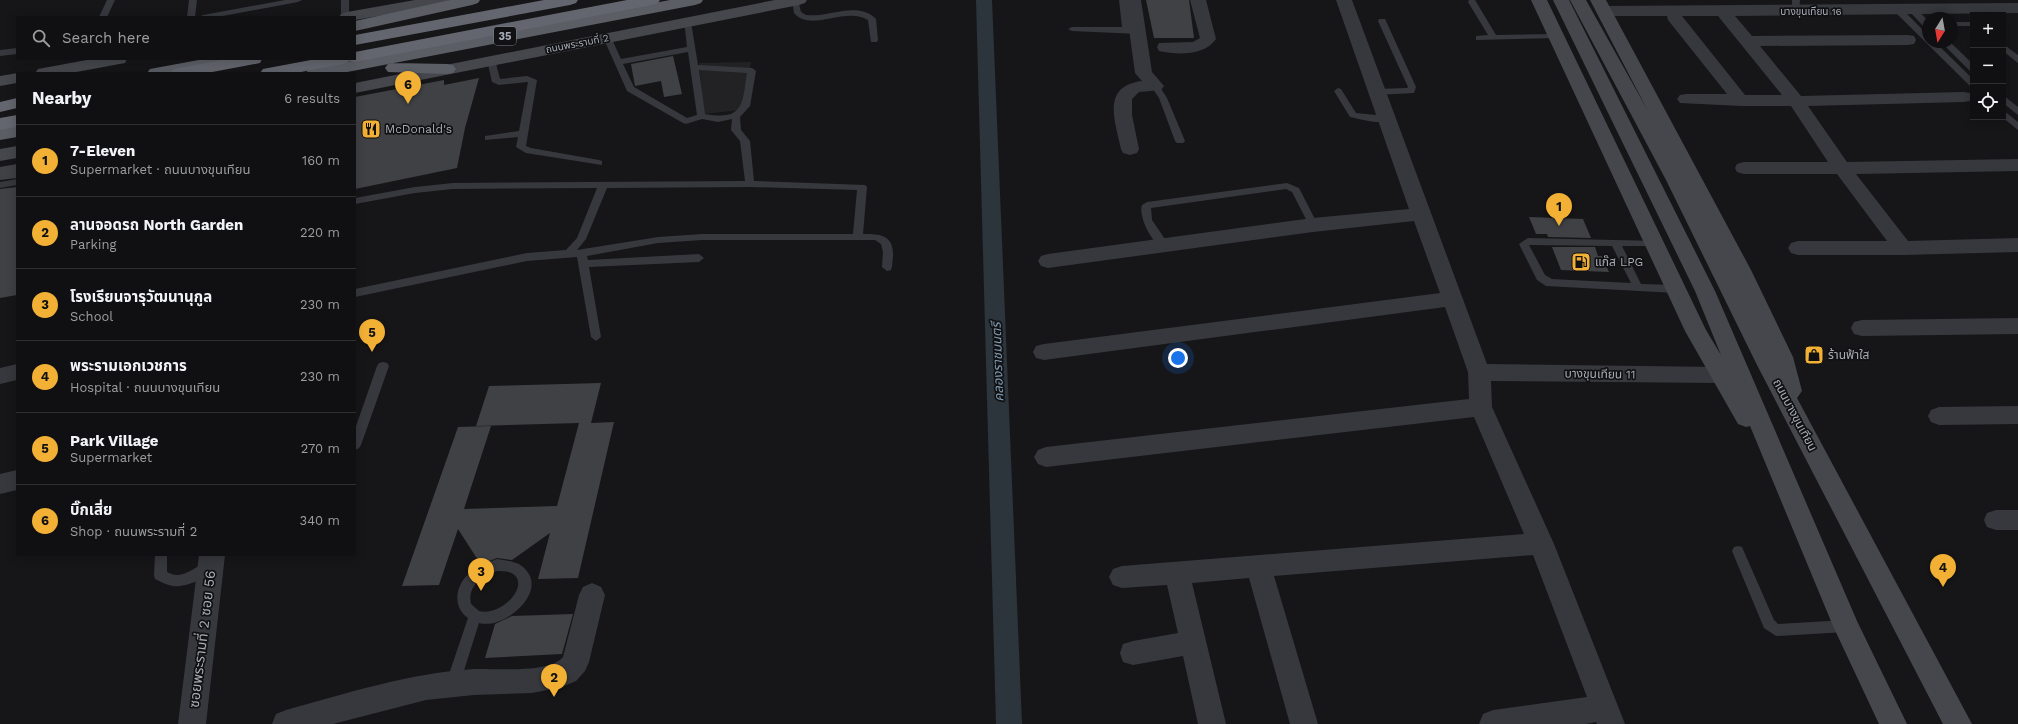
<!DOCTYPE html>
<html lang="en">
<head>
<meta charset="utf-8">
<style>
  body { margin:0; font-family:"Work Sans","Noto Sans Thai",sans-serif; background:#19191b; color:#f1f3f6 }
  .controls { position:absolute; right:12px; top:12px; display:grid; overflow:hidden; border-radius:0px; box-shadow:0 2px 10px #0003 }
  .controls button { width:36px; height:36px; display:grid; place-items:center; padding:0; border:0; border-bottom:1px solid #303032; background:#101012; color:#f1f3f6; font:20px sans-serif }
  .compass { position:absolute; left:1922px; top:12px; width:36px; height:36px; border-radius:50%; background:#101012; box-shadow:0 2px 10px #0003; rotate:191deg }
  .you { position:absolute; left:1178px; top:358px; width:14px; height:14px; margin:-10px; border:3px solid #fff; border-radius:50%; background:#1a73e8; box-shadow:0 0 0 6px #1a73e833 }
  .badge { display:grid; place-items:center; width:26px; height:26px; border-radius:50%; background:#f2b134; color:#111; font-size:13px; font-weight:700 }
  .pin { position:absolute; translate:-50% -33px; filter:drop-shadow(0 1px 2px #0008) }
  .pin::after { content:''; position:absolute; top:21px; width:14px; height:12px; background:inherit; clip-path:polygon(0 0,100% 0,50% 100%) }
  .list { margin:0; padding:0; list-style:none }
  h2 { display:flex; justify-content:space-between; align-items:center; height:52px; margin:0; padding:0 16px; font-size:17px }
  h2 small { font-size:13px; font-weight:400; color:#9c9d9f }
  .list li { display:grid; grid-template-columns:26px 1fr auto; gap:12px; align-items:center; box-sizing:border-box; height:72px; padding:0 16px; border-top:1px solid #303032 }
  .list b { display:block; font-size:15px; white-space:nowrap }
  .list p { margin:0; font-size:13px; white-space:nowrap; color:#9c9d9f }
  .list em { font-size:13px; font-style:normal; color:#9c9d9f }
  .icon { flex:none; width:22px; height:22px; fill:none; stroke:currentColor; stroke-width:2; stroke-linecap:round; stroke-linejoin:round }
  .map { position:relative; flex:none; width:2018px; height:724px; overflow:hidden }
  .search { position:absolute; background:#101012; box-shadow:0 2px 10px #0003; left:16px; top:16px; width:340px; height:44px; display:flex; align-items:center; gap:10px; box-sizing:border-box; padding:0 14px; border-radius:0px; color:#9c9d9f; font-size:15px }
  .panel { position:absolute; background:#101012; box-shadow:0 2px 10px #0003; left:16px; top:72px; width:340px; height:484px; border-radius:0px }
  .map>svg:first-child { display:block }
</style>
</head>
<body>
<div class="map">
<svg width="2018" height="724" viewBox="0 0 2018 724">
  <rect width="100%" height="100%" fill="#161618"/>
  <path fill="#222225" d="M751,62L740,110L704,114L699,63Z"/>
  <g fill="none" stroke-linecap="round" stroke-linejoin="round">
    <path fill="#2c353c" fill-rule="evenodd" d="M976,0H992L1022,724H996Z"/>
  </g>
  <path fill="#404145" d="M1146,0H1189L1194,38H1154Z
    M673,56L682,94L664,97L661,81L635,86L631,64Z
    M479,78L465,128L457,168L355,189V97L444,80V85Z
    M17,164V178L0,180V167Z
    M17,187V295L0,298V189Z
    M1529,217L1583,219L1591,238L1548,237L1547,234H1536Z
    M1552,247H1595L1598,256H1602L1609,272L1561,270Z
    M601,383L591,423L614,422L578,578L538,579L550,533L512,560L497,558L484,563L476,557L458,529L439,585L402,586L458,427L491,426L464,509L557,506L579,423L476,426L489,386Z
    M573,614L562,654L485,658L495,624L512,616Z"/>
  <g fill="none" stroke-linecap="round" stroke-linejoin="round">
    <path fill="#37383d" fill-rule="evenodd" d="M107,0H115L107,17H99Z
      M189,0H197L195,17H187Z
      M285,0H302L298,2L217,17H199L203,15Z
      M341,0H349V17H341Z
      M792,0H798L801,12L806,15C828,18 858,0 876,19L878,40L877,42H871L868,20C845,6 811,33 794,13Z
      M1119,0H1127L1130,28L1140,30V34L1072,31L1068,29L1072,27H1122Z
      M1469,0H1475L1496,35L1557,34L1561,36L1557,38L1476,40V36L1488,35L1468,2Z
      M1792,0H1800L1799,13L1792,11Z
      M1895,8H1901L1928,35V42H1935L1973,79V87L1970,86L1895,12Z
      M1910,8H1916L1928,21V28H1925L1910,12Z
      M1379,19H1385L1386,21L1416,87L1414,93L1376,95L1372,92L1376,89L1407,88L1408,87L1378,21Z
      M684,20H690L691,22L698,65L752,68L756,71L750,106L740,117L741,130L750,141L754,181L865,185L867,187L863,234C881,234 894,235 893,257C892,261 893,266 891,270L887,271L882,267L883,252L881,244L875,240H702L658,243L587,256L588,260L699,254L704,258L699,262L589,267L601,337L596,341L591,337L577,257L527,261L355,297V289L527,253L566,250L577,238L597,188L453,189L415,193L355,204V198L415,187L453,183L745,181L740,141L731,130L732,119L718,122L702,119L686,124L683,123L627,91L603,37L607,35H610L621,59L687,47ZM688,52L697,115L687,118L634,87L623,64ZM699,70L747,73C742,104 744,121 705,114ZM750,187L857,190L853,234H702L658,237L577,250L586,239L607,188Z
      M1952,22H1973V26H1952Z
      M1941,42H1950L1973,64V72L1970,71Z
      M2003,44L2018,55V63L2003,51Z
      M17,48V54L0,56V50Z
      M491,57L495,60L500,79L527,76L537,80L526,146L531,148L599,160L602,161V165L526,153L516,147L518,137L485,140V136L519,131L528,82L499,85L492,82L487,60Z
      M1155,83L1158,84L1167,98L1185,141L1183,143H1177L1175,141L1159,98L1151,86Z
      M1338,88L1341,89L1356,113L1386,116L1390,119C1384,126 1359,119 1350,117L1334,91Z
      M2003,95L2018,107V115L2003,103Z
      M2003,110L2018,122V130L2002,117Z
      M17,179V185L0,188V182Z
      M1287,183L1299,188L1318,225L1316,227H1310L1292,192L1286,189L1151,208L1152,220L1169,245L1164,248C1152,245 1138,216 1142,205L1147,202Z
      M1528,238L1658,241L1659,243L1654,246H1622L1641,284L1676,285L1681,289L1676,293L1546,286L1537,280L1519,244ZM1529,245L1612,246L1631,283L1552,279L1545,275Z
      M383,362L387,363L389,366L361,445L359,448L355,450V429L377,366L379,363Z
      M1738,546L1742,547L1774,620L1778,624L1846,620L1851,622L1853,626L1851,630L1846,632L1776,636L1764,628L1732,551L1734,547Z
      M155,555H167V572C182,581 194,567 208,561L213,563L214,567C209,578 185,588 173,586C167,585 161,582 155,579L154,575Z
      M497,559C507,561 519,561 526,570C547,593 504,630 479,623L460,683L458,688L453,689L448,688L446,683L468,618C451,606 456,583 471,572C478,566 488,562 497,559ZM497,571C501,571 506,571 509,572C534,581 503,617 479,611L471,604C467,586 482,576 497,571Z"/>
    <path fill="#37383d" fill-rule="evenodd" d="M1125,0H1141L1152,72L1164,86L1161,90L1139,92L1132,99V115L1139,149L1137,153L1130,155L1123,153L1121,149C1115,121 1101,86 1142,81L1135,73Z
      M1190,0H1206L1216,39C1204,56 1178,55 1159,51L1157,47L1159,43L1193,42L1200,38Z
      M1336,0H1352L1487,364L1720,367L1728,369L1731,375L1728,381L1720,383L1491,381L1492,407L1554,544L1625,724H1597L1596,722L1586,724H1479L1483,714L1493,710L1587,697L1533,555L1274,576L1318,724H1290L1249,578L1192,583L1226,724H1198L1183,656L1133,665L1123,662L1120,653L1123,644L1133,641L1178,633L1167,585L1122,588L1113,585L1109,577L1113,569L1122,566L1524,534L1474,417L1046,467L1038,464L1034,457L1038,450L1046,447L1469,399L1468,372L1445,307L1044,360L1036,358L1033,352L1036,346L1044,344L1440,293L1414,221L1313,232L1048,268L1041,266L1038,261L1041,256L1048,254L1313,218L1409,209Z
      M2018,3V13L1735,16L1752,36L1908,35L1914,36L1916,40L1914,44L1908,45L1760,46L1801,96L1964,92L1970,93L1973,97L1970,101L1964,102L1808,106L1847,162L2018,159V171L1856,174L1908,241L2018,238V252L1903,255H1798L1791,253L1788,248L1791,243L1798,241H1887L1837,174H1744L1737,172L1735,168L1737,164L1744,162H1828L1791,106H1741L1680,103L1677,99L1680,95L1686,94H1727L1668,20L1667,16H1604L1598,14L1596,11L1598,8L1604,6ZM1682,16H1718L1782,95H1745Z
      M2018,318V334L1862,336L1854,334L1851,328L1854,322L1862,320Z
      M17,364V380L0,384V368Z
      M2018,406V424L1939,425L1931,422L1928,416L1931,410L1939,407Z
      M17,470V490L0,494V474Z
      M1996,510H2018V530H1996L1987,527L1984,520L1987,513Z
      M199,555H225L206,724H178Z
      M592,583L601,587L605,595L589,662L585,671L576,681L562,687L532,693L474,695L426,700L333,724H272L276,714L286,710C348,693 410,673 474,669C495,668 549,674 563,657L579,595L583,587Z"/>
    <path fill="#45474d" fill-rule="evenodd" d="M415,0H449L447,3L441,5L355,20V17H339L341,14L347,12Z
      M775,0H807L805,3L799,5L355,93V83Z
      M1531,0H1547L1706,330L1721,355L1695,291L1553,0H1569L1715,291L1857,621L1907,724H1879L1833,626L1750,426L1746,427L1738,424L1685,331Z
      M1570,0H1586L1648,111L1590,0H1606L1751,270L1793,357L1802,391L1797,398L1972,724H1943L1756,363L1666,180Z
      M92,59H127L125,63L71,73H35L38,69Z
      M18,73L17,83L0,86V76Z
      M17,146V158L0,161V149Z"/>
    <path fill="#5b5e65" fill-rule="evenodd" d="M450,0H480L478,3L472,5L355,31V21Z
      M670,0H703L701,3L695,5L342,73H306L309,69L315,68Z
      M204,59H239L237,63L183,73H147L150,69Z
      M394,63L447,64L453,65L456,69L453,73L447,74L388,72L385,68L388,64Z
      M17,125V137L0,140V128Z"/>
    <path fill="#63666e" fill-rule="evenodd" d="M544,0H578L576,3L570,5L355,45V35Z
      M627,0H660L658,3L652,5L355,62L350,61L343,64L296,73H260L263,69L316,59H355V52Z
      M227,59H262L260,63L207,73H171L174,69Z
      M17,98V108L0,112V102Z
      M17,115V127L0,130V118Z"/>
  </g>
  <defs>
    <symbol id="restaurant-square" viewBox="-11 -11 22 22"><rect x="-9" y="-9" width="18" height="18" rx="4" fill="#f2b134" stroke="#111113"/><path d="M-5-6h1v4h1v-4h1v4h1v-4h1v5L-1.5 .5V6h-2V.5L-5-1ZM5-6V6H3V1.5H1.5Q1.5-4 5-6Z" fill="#111"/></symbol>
    <symbol id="fuel-square" viewBox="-11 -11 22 22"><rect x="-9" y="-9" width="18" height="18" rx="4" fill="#f2b134" stroke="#111113"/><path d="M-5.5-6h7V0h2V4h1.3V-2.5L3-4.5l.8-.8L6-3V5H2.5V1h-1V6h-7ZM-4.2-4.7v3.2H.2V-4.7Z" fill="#111"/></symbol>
    <symbol id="shop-square" viewBox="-11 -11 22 22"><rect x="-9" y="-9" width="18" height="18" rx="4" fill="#f2b134" stroke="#111113"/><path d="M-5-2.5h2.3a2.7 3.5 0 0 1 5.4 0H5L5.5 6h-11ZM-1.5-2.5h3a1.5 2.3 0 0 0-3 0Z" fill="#111"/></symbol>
  </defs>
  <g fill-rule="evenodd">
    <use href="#restaurant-square" x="360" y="118" width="22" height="22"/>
    <use href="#fuel-square" x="1570" y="251" width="22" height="22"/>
    <use href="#shop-square" x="1803" y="344" width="22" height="22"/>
  </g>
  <g text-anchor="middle" stroke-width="3.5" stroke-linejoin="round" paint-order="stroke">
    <g font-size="10" fill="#a8adb8" stroke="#111113">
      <text x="1811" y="15">บางขุนเทียน 16</text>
      <text transform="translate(577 43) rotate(-11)" y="4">ถนนพระรามที่ 2</text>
    </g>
    <rect fill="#111113" stroke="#7b7e86" stroke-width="1" x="494" y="27" width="22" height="18" rx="3"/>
    <g font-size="11" font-weight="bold" fill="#a8adb8">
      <text x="505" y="40">35</text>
    </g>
    <g font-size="12" fill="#a8adb8" stroke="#111113" text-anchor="start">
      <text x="385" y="133">McDonald's</text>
      <text x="1595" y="266">แก๊ส LPG</text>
      <text x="1828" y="359">ร้านฟ้าใส</text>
    </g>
    <g font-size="12" fill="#a8adb8" stroke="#111113">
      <text transform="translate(1600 374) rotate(1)" y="4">บางขุนเทียน 11</text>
      <text transform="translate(1795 415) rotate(62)" y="4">ถนนบางขุนเทียน</text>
    </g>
    <g font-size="13" font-style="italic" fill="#7f9bb3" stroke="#111113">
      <text transform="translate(997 362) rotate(-92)" y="5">คลองราชมนตรี</text>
    </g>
    <g font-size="14" fill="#a8adb8" stroke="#111113">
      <text transform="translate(202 639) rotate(-83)" y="5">ซอยพระรามที่ 2 ซอย 56</text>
    </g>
  </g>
</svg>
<div class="controls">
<button>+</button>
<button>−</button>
<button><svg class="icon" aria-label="locate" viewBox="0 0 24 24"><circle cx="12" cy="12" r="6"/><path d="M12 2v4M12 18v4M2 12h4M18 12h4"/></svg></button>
</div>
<svg class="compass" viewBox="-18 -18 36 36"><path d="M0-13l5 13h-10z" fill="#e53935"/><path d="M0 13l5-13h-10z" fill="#9c9d9f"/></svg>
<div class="you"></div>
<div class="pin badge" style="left:1559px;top:226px">1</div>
<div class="pin badge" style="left:554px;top:697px">2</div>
<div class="pin badge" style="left:481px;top:591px">3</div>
<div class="pin badge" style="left:1943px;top:587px">4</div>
<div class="pin badge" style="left:372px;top:352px">5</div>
<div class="pin badge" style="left:408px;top:104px">6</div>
<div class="search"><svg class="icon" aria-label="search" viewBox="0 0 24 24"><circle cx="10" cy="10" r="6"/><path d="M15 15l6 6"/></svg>Search here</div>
<section class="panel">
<h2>Nearby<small>6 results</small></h2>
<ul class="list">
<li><span class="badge">1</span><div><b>7-Eleven</b><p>Supermarket · ถนนบางขุนเทียน</p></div><em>160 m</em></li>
<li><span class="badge">2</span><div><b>ลานจอดรถ North Garden</b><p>Parking</p></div><em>220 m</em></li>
<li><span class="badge">3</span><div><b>โรงเรียนจารุวัฒนานุกูล</b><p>School</p></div><em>230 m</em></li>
<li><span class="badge">4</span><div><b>พระรามเอกเวชการ</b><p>Hospital · ถนนบางขุนเทียน</p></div><em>230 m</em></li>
<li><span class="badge">5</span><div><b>Park Village</b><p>Supermarket</p></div><em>270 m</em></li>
<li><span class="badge">6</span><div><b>บิ๊กเสี่ย</b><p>Shop · ถนนพระรามที่ 2</p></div><em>340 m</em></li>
</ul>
</section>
</div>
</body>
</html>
